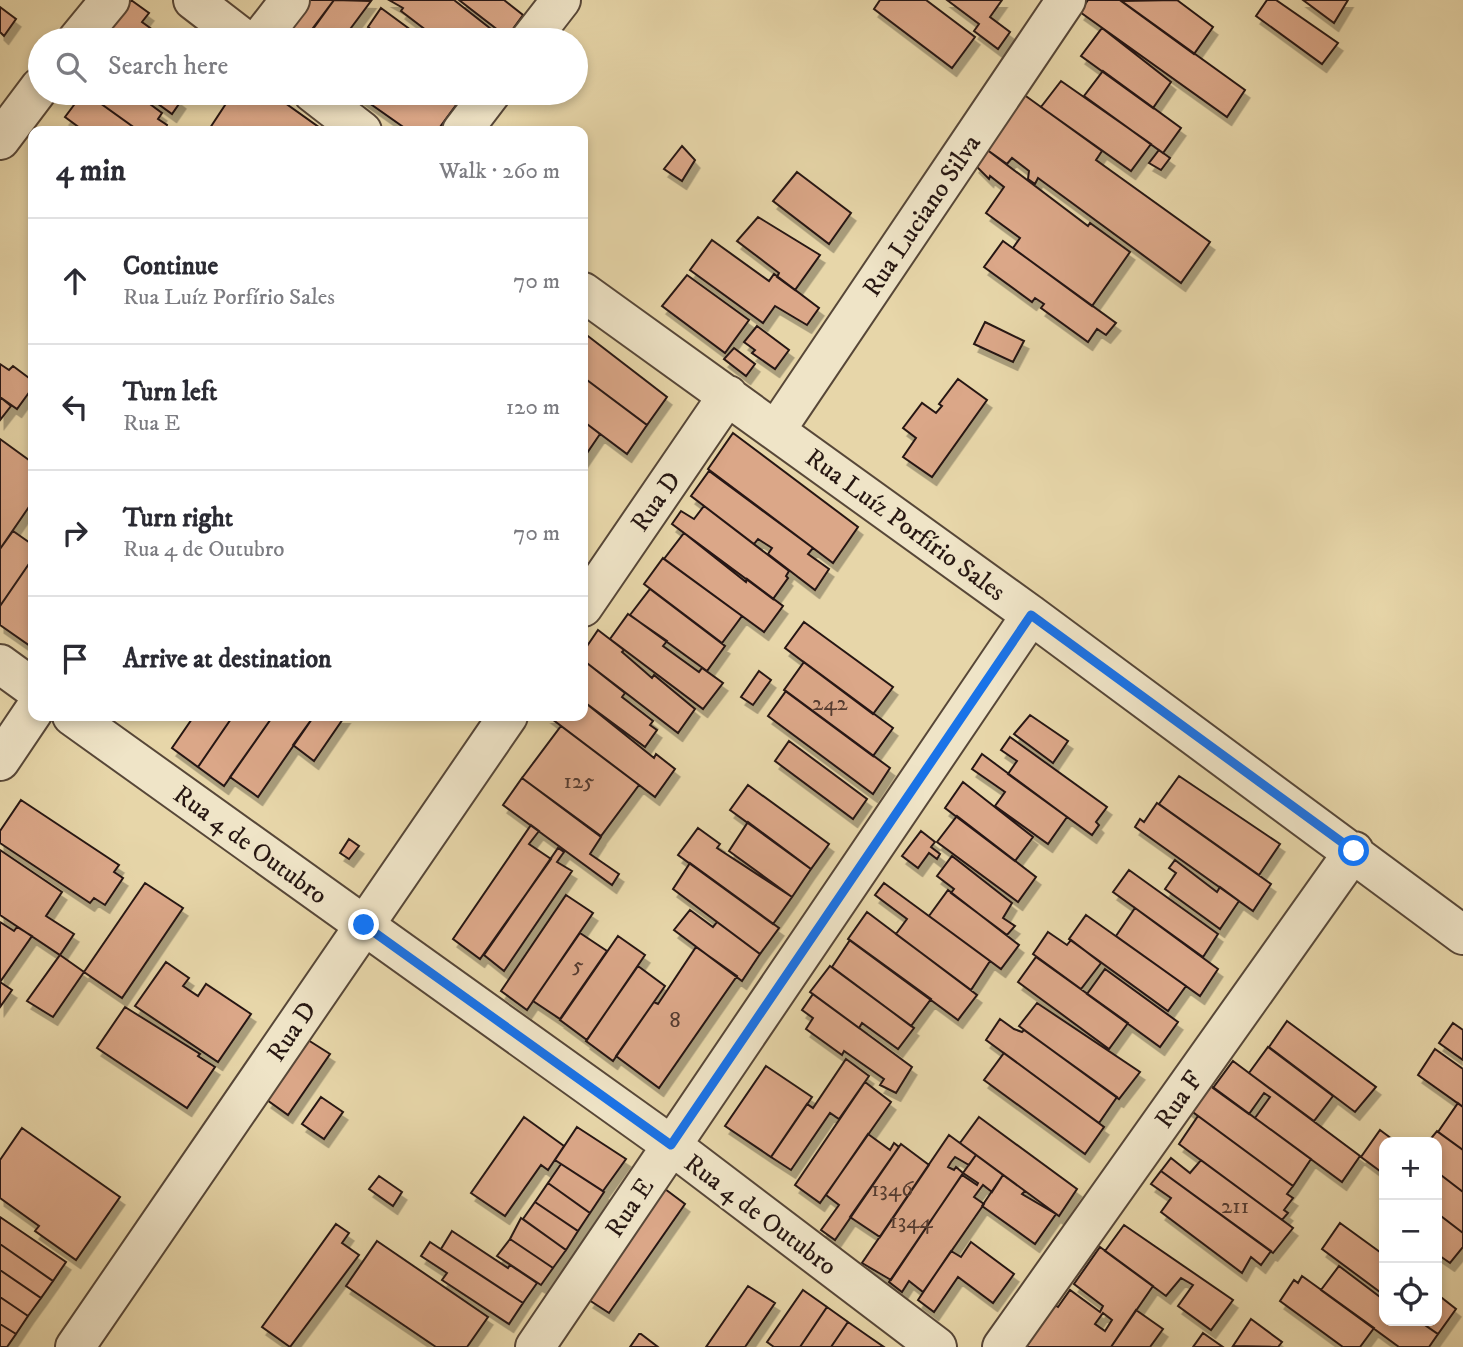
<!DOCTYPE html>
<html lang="en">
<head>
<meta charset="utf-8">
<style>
  body { margin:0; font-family:"IM FELL DW Pica",serif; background:#f7f7f7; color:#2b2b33 }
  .controls { position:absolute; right:21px; bottom:21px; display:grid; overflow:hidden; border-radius:14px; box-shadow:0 4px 10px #0003 }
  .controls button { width:63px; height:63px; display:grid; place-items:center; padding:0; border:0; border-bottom:2px solid #e1e1e2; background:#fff; color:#2b2b33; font:35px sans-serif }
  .stop { position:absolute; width:21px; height:21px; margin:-16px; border:5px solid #1a73e8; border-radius:50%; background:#fff }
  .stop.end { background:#1a73e8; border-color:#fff; box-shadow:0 2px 7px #0008 }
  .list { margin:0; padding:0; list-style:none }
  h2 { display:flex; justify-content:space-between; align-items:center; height:91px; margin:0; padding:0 28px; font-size:30px }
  h2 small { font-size:23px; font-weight:400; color:#7c7c81 }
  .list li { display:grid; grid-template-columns:46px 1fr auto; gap:21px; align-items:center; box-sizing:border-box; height:126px; padding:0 28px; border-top:2px solid #e1e1e2 }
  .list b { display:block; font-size:26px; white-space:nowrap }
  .list p { margin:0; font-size:23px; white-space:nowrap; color:#7c7c81 }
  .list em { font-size:23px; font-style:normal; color:#7c7c81 }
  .icon { flex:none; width:38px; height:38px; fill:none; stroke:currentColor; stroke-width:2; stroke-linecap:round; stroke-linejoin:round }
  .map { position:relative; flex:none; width:1463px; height:1347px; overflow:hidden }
  .search { position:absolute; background:#fff; box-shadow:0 4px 10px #0003; left:28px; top:28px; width:560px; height:77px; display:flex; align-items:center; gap:18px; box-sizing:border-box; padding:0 24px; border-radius:38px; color:#7c7c81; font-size:26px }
  .panel { position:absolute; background:#fff; box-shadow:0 4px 10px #0003; left:28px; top:126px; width:560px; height:595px; border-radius:14px }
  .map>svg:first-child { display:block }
</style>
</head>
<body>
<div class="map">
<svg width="1463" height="1347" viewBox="0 0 1463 1347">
  <defs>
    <filter id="shadow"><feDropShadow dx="4.5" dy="8" stdDeviation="0" flood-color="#0004"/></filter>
  </defs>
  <rect width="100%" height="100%" fill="#e7d6a9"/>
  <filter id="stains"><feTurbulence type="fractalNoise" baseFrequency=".00286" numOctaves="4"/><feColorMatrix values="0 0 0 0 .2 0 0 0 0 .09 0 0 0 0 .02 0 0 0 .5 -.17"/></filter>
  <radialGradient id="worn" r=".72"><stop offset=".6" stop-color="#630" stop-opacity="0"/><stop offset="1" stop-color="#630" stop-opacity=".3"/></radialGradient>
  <path fill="#dba788" stroke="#271712" stroke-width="2" fill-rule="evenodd" filter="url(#shadow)" d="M131,0L149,13L142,22L164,38L171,30L186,40H125L110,29Z
    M299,0H334L305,40L282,24Z
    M334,0L371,1L342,40H304Z
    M389,0H454L505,40H439L401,11L403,8Z
    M459,0H504L523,15L507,37Z
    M880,0H926L975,37L952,68L874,9Z
    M947,0H1002L990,17L1010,32L998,49L974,31L979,24Z
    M1088,0H1120L1245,90L1227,117L1080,12Z
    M1177,0L1213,27L1194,54L1121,1Z
    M1267,0H1276L1338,43L1322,64L1256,16Z
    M1303,0H1348L1334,23Z
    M0,7L16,19L4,36L0,32Z
    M381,8L419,36L416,40H385L368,27Z
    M1102,28L1171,82L1153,108L1081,56Z
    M110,29L125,40H99Z
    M1103,71L1181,128L1163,153L1084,96Z
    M1061,81L1151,144L1131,171L1041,107Z
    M83,93H86L139,131H84L65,117Z
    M86,93H135L162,113L158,119L167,125L165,131H139Z
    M143,93H179L176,97L181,101L172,114Z
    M233,93H271L320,128L317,131H208Z
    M355,93H449L459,101L437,131H409Z
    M1023,94L1102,151L1096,160L1210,242L1181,283L1038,178L1035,184L1028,179L1029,171L1012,158L1007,164L986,149Z
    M682,146L695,160L682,181L664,169Z
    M986,149L1088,226L1090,223L1130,252L1092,306L1013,248L1020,238L986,213L1004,187L990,176L989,179L975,165Z
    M1159,150L1170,158L1161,170L1149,163Z
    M797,172L851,213L829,244L773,201Z
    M758,217L820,255L795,290L777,277L779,273L737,241Z
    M712,240L769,281L774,274L819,308L807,325L775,306L763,323L690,270Z
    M1003,241L1116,323L1106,335L1097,329L1088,342L1041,308L1044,304L1035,298L1032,302L984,267Z
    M687,275L749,320L725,353L662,306Z
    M985,322L1024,341L1013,362L974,344Z
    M757,326L789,350L775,369L752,353L755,350L744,342Z
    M584,333L667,397L647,425L583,377Z
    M734,348L755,364L746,376L724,359Z
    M0,364L9,370L13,366L33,381V387L17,409L0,397Z
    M583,377L647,425L627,454L583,421Z
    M958,379L987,400L932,477L903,457L916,438L903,428L922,403L936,413L942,406L939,404Z
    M0,397L11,406L0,420Z
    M583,421L600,434L583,459Z
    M733,433L858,527L833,563L708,469Z
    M0,439L33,463V501L0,549Z
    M709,471L813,548L808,554L829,569L815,590L768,554L772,548L758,539L754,544L691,496Z
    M704,506L789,571L786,576L788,578L773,599L672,524L681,511L694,519Z
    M13,531L33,545V558L0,606V549Z
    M684,533L746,582L747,579L783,606L764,632L664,559Z
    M33,558V648L0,625V606Z
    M663,558L742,616L722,643L644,584Z
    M650,589L725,646L707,671L630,615Z
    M628,614L667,641L663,646L699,672L702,668L723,683L703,709L610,639Z
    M804,622L893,687L873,714L785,648Z
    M598,630L624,650L622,652L644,671L652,678L654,675L695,709L678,733L583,660V652Z
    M583,660L625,693L622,697L653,721L650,725L657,730L645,747L583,701Z
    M804,662L893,728L873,756L784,690Z
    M759,671L771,680L753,705L741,697Z
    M786,691L890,768L873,794L768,716Z
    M583,701L654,758L656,754L675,769L655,797L548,716H583Z
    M1030,715L1068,741L1053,763L1014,734Z
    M194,716H233L198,767L172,748Z
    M233,716H273L224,786L198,767Z
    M273,716H314L258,797L230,777Z
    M314,716H345L314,761L293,745Z
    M561,726L639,785L601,836L522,778Z
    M1010,737L1107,807L1096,822L1099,825L1092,835L1008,774L1017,761L1001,750Z
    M789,741L867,799L853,819L775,761Z
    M982,754L1067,817L1048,844L995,806L1005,792L972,769Z
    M1179,776L1280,844L1259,875L1159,804Z
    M522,778L601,837L590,854L619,874L612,885L503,805Z
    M963,782L1033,837L1015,861L945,808Z
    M748,785L829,844L811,869L730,810Z
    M21,800L119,865L114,872L123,878L105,905L94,898L90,903L0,843V831Z
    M1157,803L1271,884L1253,911L1135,827L1140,819L1144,822Z
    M957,816L1036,877L1018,902L937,842Z
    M748,822L811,869L792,897L729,851Z
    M531,825L539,831L529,844L551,859L480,959L453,939Z
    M698,828L720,844L717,848L792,897L773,924L678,855Z
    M921,831L935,842L931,847L940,854L937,859L929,853L918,868L902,856Z
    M349,839L359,846L349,859L340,853Z
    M558,848L564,852L557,862L572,871L504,971L484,955Z
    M0,850L62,892L46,916L74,934L60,955L0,915Z
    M952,856L1012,903L1003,918L1015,926L1007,935L951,893L954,889L937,876Z
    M1175,860L1217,892L1220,887L1239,901L1220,929L1165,889L1176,873L1169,868Z
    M690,863L779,928L760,954L673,889Z
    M1129,870L1218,934L1203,957L1113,892Z
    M145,883L183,908L122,998L84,972Z
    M884,883L990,961L971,990L896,934L907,919L875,895Z
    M948,890L1019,945L1001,969L929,916Z
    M566,895L593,913L527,1010L501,991Z
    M1135,908L1218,969L1200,996L1116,936Z
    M690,910L713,927L717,922L760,954L742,981L674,930Z
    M867,912L977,995L958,1020L848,939Z
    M1086,915L1186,986L1168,1011L1069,939Z
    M0,922L14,931L17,927L32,936L0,982Z
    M1048,932L1067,945L1071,940L1101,963L1081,989L1033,954Z
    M580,933L607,951L560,1019L533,1001Z
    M618,936L645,955L587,1040L560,1020Z
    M850,940L931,999L911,1026L832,967Z
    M696,947L737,976L659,1088L616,1056L654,1002L658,1004Z
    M60,955L84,972L53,1017L27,1001Z
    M1036,957L1128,1023L1109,1049L1018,982Z
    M166,962L189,978L183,986L198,996L206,984L251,1014L218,1062L135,1006Z
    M638,966L665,986L613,1061L586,1041Z
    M830,966L914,1028L898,1049L862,1023L859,1028L810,992Z
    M1105,969L1178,1022L1160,1047L1087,994Z
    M0,982L12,990L0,1007Z
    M813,994L912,1067L896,1093L880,1085L884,1079L844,1051L842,1055L806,1029L813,1018L802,1010Z
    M1037,1003L1140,1072L1119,1099L1019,1026Z
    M125,1007L200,1054L198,1056L215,1067L187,1108L97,1048Z
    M1000,1019L1014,1029L1022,1032L1024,1030L1117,1097L1099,1123L986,1040Z
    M1287,1021L1376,1087L1355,1112L1269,1047Z
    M1453,1023L1463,1030V1060L1439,1043Z
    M308,1040L330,1054L288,1115L267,1100Z
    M1268,1047L1333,1096L1314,1121L1249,1073Z
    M1435,1049L1463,1069V1107L1418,1075Z
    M1004,1053L1104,1127L1085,1154L984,1080Z
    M846,1059L869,1076L839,1119L830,1113L791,1170L771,1157L807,1104L813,1108Z
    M1233,1061L1360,1156L1342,1182L1255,1118L1270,1097L1264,1093L1249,1114L1213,1088Z
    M766,1066L812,1097L771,1157L725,1126Z
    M865,1082L891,1102L820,1203L795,1185Z
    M1206,1082L1311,1159L1293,1186L1186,1107Z
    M321,1097L343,1112L324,1139L302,1124Z
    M1458,1103L1463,1107V1150L1438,1132Z
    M1198,1116L1293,1186L1287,1194L1293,1198L1284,1210L1288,1213L1282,1220L1179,1144Z
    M524,1117L564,1146L548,1170L541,1165L505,1216L471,1193Z
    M979,1117L1077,1189L1059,1216L960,1143Z
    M577,1127L626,1159L603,1191L555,1160Z
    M22,1128L120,1197L76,1260L35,1231L39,1226L0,1198V1160Z
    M1380,1130L1396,1142H1384V1174L1361,1157Z
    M1437,1131L1463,1150V1192L1437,1172V1142H1428Z
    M868,1134L890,1150L894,1143L899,1147L835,1240L821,1230L839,1205L826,1195Z
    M949,1135L976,1155L969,1165L955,1157L951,1162L948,1167L954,1170L956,1167L963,1173L891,1280L862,1263Z
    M901,1144L929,1165L880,1237L850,1217Z
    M976,1155L1003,1175L992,1192L983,1185L974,1197L984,1204L923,1292L909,1281L902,1292L889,1282L962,1175L977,1185L978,1183L963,1173Z
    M1171,1158L1190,1173L1201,1160L1293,1228L1273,1253L1161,1171Z
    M561,1164L604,1192L590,1213L548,1183Z
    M1161,1171L1271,1251L1261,1265L1251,1257L1242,1273L1161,1212L1171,1198L1151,1184Z
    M1437,1172L1463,1192V1233L1437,1213Z
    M1003,1175L1025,1191L1022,1194L1056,1214L1035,1244L982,1206Z
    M379,1176L402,1192L393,1206L369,1189Z
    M548,1183L590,1213L578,1231L535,1202Z
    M665,1189L685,1204L609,1313L589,1300Z
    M535,1202L578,1231L566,1250L523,1219Z
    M1437,1213L1463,1233V1247L1450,1263L1437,1254Z
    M0,1217L66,1262L53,1281L0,1244Z
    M521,1218L566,1250L553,1268L510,1239Z
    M1340,1223L1384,1255V1295L1322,1249Z
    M336,1224L349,1233L342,1243L359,1255L290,1347L262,1327Z
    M1124,1225L1233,1300L1211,1330L1178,1306L1193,1285L1181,1278L1166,1296L1105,1251Z
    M452,1231L508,1268L510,1265L537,1283L523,1303L441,1249Z
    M510,1239L553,1268L541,1285L497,1256Z
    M377,1241L488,1317L467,1347H436L346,1286Z
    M430,1242L523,1303L509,1324L442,1280L447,1273L421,1256Z
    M971,1242L1014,1274L993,1303L958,1277L934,1312L918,1300L951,1251L961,1257Z
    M0,1244L53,1281L41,1298L0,1270Z
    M1100,1247L1153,1286L1111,1347H1024L1053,1304L1058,1307L1070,1290L1100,1312L1103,1306L1074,1284ZM1103,1313L1112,1320L1105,1331L1095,1324Z
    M1339,1266L1384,1300V1321H1419L1438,1334L1429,1347H1399L1321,1290Z
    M0,1270L41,1298L28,1316L0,1297Z
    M1302,1276L1374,1328L1360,1347H1343L1280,1301L1294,1280L1298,1283Z
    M748,1286L775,1303L745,1347H706Z
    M803,1290L827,1307L800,1347H774L767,1342Z
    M1437,1294L1456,1309L1438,1334L1419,1321H1437Z
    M0,1297L28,1316L16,1334L0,1324Z
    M827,1307L848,1322L831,1347H800Z
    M1136,1310L1163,1329L1150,1347H1111Z
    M1251,1319L1282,1342L1278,1347L1233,1346Z
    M848,1322L868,1336L884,1347H831Z
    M0,1324L16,1334L7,1347H0Z
    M1203,1333L1223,1347H1193Z
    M639,1334H641L658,1347H630Z"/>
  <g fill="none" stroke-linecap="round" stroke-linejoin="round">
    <defs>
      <path id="street" d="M193,0L245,40
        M77,40L110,0
        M259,40L290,0
        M530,40L561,0
        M313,93L362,131
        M462,131L491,93
        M0,140L40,87
        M583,292L1031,615L1463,935
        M776,430L1066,0
        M583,607L728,395
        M0,664L33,688
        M72,716L671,1145L937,1347
        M0,761L33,712
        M75,1347L508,716
        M535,1347L1031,615
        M1002,1347L1354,851"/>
    </defs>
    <use href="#street" stroke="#574738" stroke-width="42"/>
    <use href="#street" stroke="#efe4c7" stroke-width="38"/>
  </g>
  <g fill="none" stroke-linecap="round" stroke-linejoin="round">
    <path stroke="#1a73e8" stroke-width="9" d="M364,925L671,1145L1031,615L1354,851"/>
  </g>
  <g text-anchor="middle" stroke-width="5" stroke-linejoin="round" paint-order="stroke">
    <g font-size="23" fill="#543b30">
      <text x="830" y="710">242</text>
      <text x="579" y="788">125</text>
      <text x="578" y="972">5</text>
      <text x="675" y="1027">8</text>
      <text x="892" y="1196">1346</text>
      <text x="1235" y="1213">211</text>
      <text x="911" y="1228">1344</text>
    </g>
    <g font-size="26" fill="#271712" stroke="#efe4c7">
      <text transform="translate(921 215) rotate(-56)" y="9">Rua Luciano Silva</text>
      <text transform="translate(655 501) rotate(-55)" y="9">Rua D</text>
      <text transform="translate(906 524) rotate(36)" y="9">Rua Luíz Porfírio Sales</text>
      <text transform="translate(251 844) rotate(36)" y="9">Rua 4 de Outubro</text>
      <text transform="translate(291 1031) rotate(-56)" y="9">Rua D</text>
      <text transform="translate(1178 1099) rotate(-55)" y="9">Rua F</text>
      <text transform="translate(629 1207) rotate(-56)" y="9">Rua E</text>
      <text transform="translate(761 1214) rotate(37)" y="9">Rua 4 de Outubro</text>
    </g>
  </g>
  <rect width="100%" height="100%" filter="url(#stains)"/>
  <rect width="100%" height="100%" fill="url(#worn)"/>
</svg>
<div class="controls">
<button>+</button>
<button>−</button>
<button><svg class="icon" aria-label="locate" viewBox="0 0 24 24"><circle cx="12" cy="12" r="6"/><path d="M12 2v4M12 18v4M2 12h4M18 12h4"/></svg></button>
</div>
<div class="stop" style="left:1354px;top:851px"></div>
<div class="stop end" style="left:364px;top:925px"></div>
<div class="search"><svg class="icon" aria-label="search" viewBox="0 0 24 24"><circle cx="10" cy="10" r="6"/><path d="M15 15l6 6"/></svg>Search here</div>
<section class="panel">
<h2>4 min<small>Walk · 260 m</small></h2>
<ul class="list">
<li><svg class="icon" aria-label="ahead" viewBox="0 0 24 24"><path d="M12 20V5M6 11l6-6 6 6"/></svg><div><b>Continue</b><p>Rua Luíz Porfírio Sales</p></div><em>70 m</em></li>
<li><svg class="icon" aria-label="left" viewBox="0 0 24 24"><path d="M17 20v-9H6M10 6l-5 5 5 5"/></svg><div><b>Turn left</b><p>Rua E</p></div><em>120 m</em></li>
<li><svg class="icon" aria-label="right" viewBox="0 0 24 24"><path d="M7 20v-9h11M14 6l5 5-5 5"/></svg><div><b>Turn right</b><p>Rua 4 de Outubro</p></div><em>70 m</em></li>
<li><svg class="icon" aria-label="arrive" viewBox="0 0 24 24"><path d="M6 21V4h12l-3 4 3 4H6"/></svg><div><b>Arrive at destination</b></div></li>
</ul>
</section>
</div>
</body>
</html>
